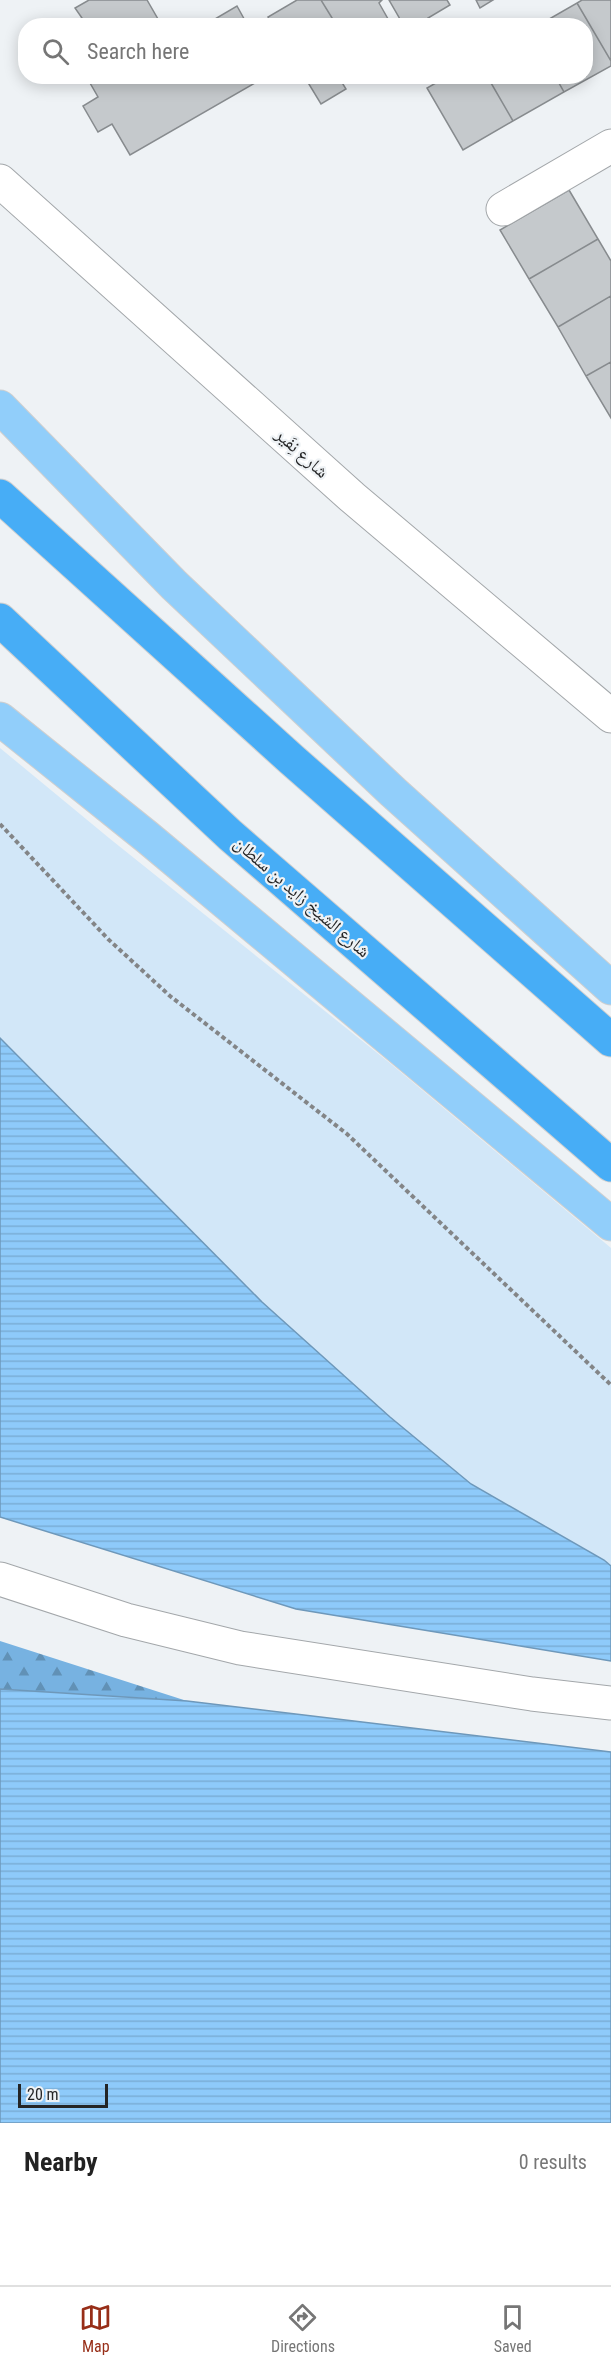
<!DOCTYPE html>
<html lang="en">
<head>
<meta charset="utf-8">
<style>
  body { margin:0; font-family:"Roboto Condensed","Noto Naskh Arabic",sans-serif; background:#f2f2f2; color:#222 }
  .scale { position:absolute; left:18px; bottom:15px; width:90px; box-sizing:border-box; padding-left:6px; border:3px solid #242526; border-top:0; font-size:16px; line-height:21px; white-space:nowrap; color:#242526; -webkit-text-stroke:4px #eef2f5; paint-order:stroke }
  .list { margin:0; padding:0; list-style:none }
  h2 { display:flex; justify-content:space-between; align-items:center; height:78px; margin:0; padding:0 24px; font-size:26px }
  h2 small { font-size:20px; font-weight:400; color:#767676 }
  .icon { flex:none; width:33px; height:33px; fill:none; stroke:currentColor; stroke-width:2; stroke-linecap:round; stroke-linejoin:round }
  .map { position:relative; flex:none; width:611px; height:2123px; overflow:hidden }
  .search { position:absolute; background:#fff; box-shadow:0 3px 15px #0003; left:18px; right:18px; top:18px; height:66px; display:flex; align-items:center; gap:15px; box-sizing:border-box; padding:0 21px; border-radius:24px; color:#767676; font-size:22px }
  .sheet { height:162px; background:#fff }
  nav { display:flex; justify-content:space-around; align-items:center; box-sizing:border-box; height:84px; border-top:2px solid #e0e0e0; background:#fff; font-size:16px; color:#767676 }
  nav a { display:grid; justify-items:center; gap:3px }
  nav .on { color:#972e18 }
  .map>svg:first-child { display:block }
</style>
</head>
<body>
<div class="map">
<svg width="611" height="2123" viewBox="0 0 611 2123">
  <defs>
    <pattern id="forest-firs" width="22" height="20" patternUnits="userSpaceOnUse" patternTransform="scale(1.5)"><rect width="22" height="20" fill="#77b2e1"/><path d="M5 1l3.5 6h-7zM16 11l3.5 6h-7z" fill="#6191b6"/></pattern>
    <pattern id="water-rules" width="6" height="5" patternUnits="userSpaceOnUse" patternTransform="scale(1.5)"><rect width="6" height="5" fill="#8ecafa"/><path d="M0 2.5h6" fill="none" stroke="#7aadd6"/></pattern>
  </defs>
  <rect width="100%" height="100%" fill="#eef2f5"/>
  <path fill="url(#forest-firs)" d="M0,1641L187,1701L0,1689Z"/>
  <path fill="#d2e7f8" d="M0,748L109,838L391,1064L611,1248V1566L604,1560L471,1484L390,1417L262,1302L0,1038Z"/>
  <path fill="url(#water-rules)" stroke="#6e98ba" stroke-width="1.5" d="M0,1038L262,1302L390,1417L471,1484L604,1560L611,1566V1661L296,1609L0,1517Z
    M0,1689L187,1701L611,1752V2123H0Z"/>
  <path fill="#c5c9cc" stroke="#878b8e" stroke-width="1.5" d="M89,0H147L162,26H69L82,18L75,8Z
    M297,0H321L337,26H273L268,17Z
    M321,0H382L379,3L392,26H337Z
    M389,0H447L450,5L428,18L433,26H404Z
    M476,0H493L480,8Z
    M582,0H611V61L577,3Z
    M577,3L611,61V66L564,92L555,76H586V26H537Z
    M237,6L248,26H203Z
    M86,76H267L130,155L112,124L98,132L83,106L98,97Z
    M304,76H338L346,89L321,104Z
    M448,76H487L513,121L463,150L427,88Z
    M487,76H555L564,92L513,121Z
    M569,190L598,239L529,279L500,230Z
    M598,239L611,261V296L558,327L529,279Z
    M611,296V362L586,376L558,327Z
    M611,362V418L586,376Z"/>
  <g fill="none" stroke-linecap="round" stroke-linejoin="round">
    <defs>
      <path id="minor" d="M0,181L352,497L611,716
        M503,209L611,146
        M0,1579L126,1620L240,1648L532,1694L611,1703"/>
      <path id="major" d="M0,407L174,585L393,792L611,988
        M0,719L147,837L611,1224"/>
      <path id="highway" d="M0,496L291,759L611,1040
        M0,620L230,835L611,1165"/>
    </defs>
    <use href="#minor" stroke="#a3a7aa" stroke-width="35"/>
    <use href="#major" stroke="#cfcfcf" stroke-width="35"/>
    <use href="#highway" stroke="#cfcfcf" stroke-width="35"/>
    <path stroke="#838587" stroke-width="4" stroke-dasharray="4.5 3" stroke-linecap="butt" d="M0,824L108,939L170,996L347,1134L611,1385"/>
    <use href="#minor" stroke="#fff" stroke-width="33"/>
    <use href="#major" stroke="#91cefa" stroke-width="33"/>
    <use href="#highway" stroke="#47adf6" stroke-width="33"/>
  </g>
  <g text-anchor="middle" stroke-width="4.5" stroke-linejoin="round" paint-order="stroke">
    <g font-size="18" fill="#242526" stroke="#eef2f5">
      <text transform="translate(302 453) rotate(42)" y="6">شارع نِفَير</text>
      <text transform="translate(302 897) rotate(41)" y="6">شارع الشيخ زايد بن سلطان</text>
    </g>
  </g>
</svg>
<div class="scale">20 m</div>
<div class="search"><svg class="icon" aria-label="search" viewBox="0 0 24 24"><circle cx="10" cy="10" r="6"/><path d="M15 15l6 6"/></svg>Search here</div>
</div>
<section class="sheet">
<h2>Nearby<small>0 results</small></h2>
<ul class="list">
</ul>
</section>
<nav>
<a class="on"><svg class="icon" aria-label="map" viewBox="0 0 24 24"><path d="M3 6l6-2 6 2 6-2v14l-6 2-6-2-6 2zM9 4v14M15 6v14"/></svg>Map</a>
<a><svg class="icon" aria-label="directions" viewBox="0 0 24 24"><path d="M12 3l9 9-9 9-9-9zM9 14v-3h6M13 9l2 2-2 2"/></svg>Directions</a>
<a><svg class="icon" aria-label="saved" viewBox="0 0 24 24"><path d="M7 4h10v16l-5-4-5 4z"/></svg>Saved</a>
</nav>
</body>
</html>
